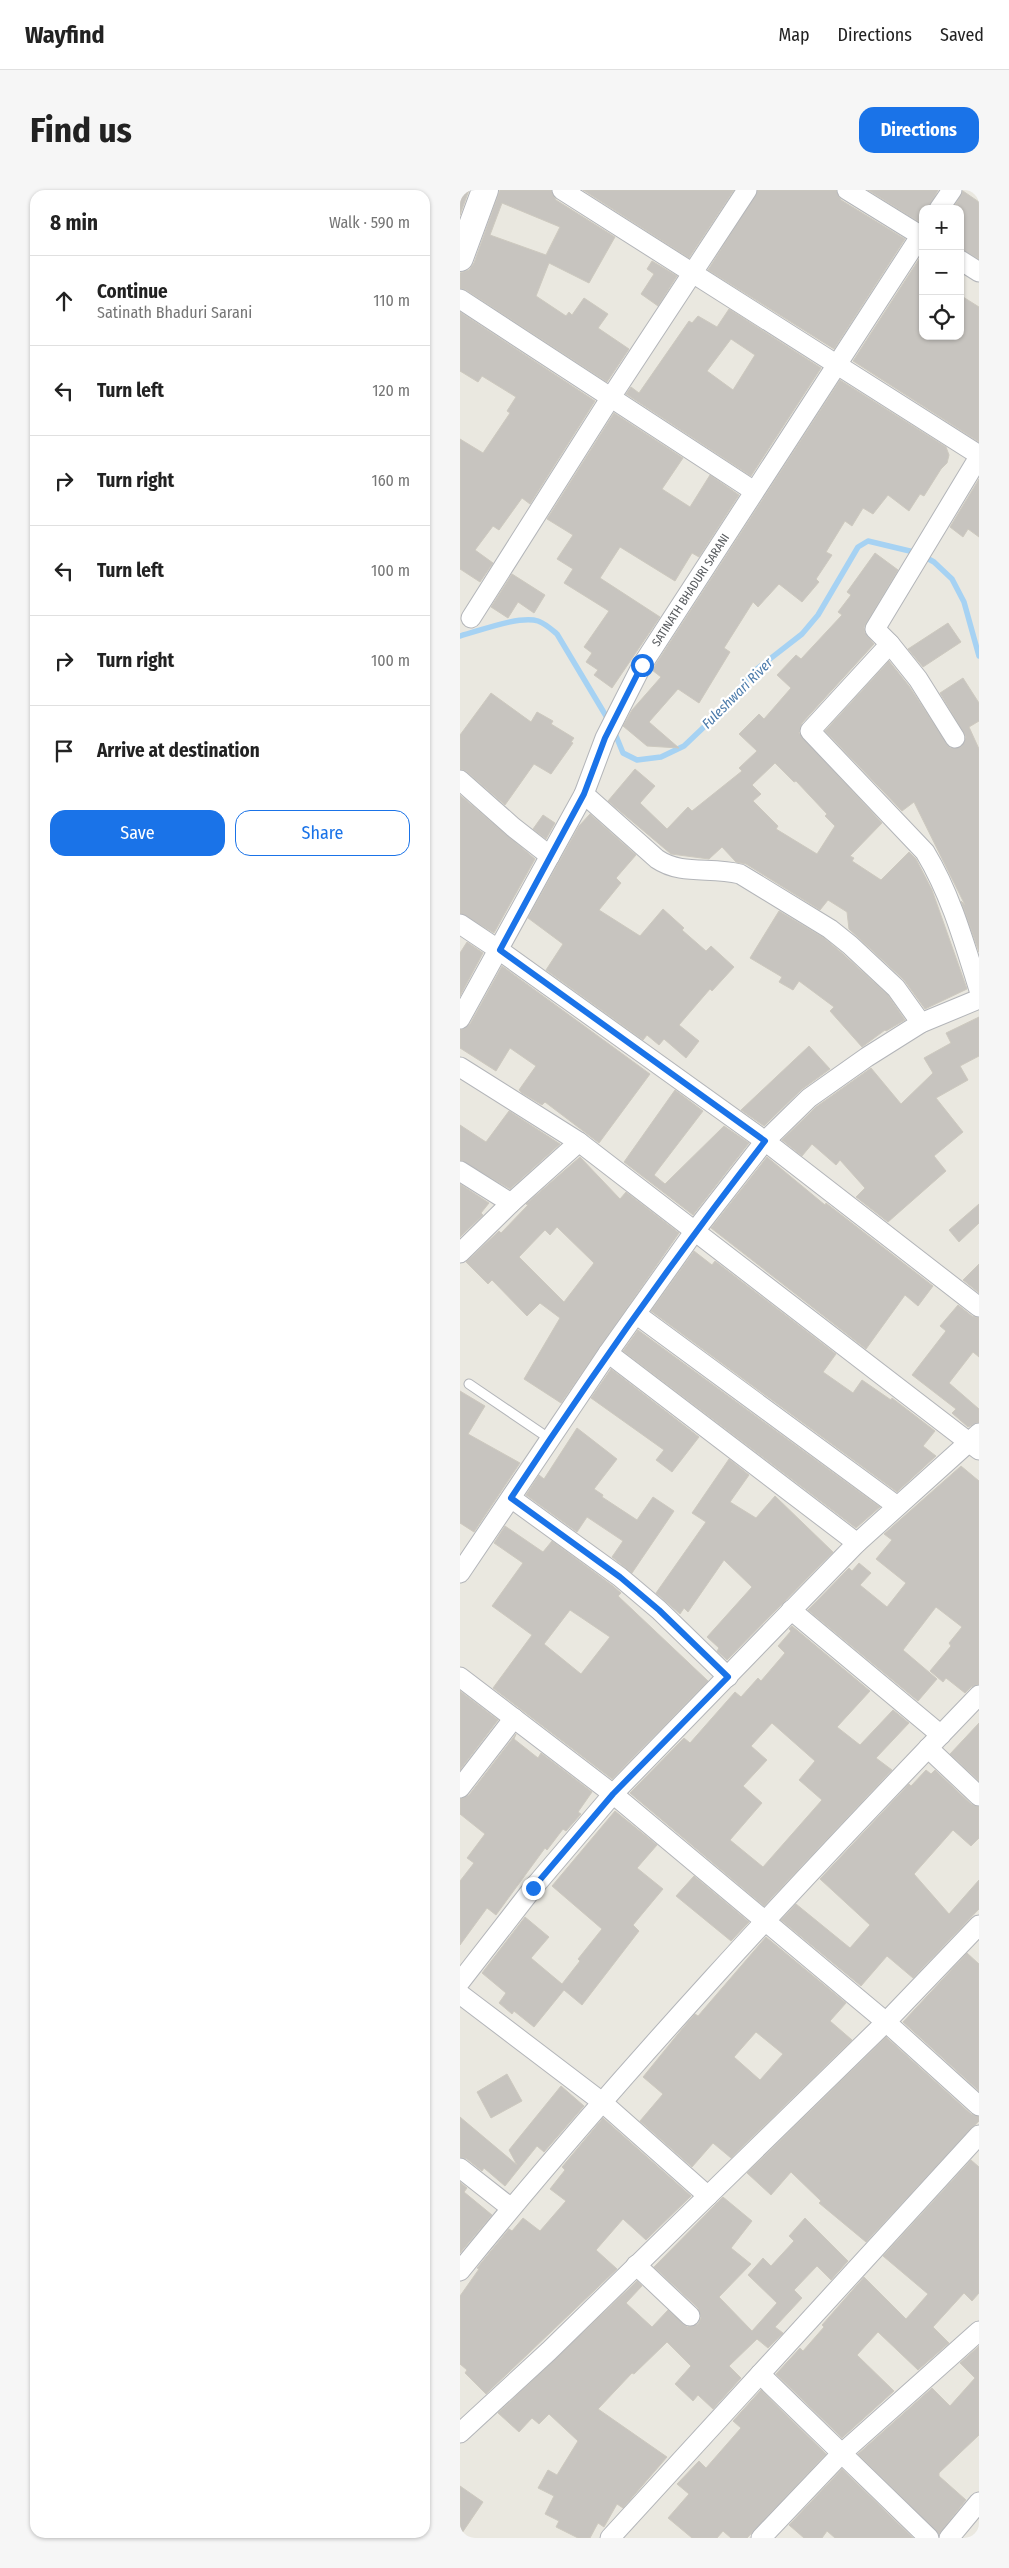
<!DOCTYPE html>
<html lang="en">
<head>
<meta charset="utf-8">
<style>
  body { margin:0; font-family:"Fira Sans Condensed",sans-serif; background:#f6f6f6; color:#222 }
  .controls { position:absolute; right:15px; top:15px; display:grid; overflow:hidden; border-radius:10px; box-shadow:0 1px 4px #0004 }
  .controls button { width:45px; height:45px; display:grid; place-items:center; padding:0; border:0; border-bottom:1px solid #e0e0e0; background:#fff; color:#222; font:25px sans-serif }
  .stop { position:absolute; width:15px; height:15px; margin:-11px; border:4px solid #1a73e8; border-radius:50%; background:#fff }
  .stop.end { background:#1a73e8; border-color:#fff; box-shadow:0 1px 5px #0008 }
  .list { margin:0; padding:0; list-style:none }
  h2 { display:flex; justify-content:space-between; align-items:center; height:65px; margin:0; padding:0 20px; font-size:21px }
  h2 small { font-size:16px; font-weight:400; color:#767676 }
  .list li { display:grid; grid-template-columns:32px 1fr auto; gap:15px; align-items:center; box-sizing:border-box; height:90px; padding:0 20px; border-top:1px solid #e0e0e0 }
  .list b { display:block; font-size:19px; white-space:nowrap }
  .list p { margin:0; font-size:16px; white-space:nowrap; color:#767676 }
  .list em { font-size:16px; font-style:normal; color:#767676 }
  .actions { display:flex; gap:10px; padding:15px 20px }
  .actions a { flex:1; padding:11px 0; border:1px solid #1a73e8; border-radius:15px; text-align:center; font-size:18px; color:#1a73e8 }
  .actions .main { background:#1a73e8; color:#fff }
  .icon { flex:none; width:28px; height:28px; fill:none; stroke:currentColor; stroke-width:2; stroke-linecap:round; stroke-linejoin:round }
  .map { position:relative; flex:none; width:519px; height:2348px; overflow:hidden; border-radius:15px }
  header { display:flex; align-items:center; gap:30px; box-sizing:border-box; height:70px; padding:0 25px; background:#fff; border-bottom:1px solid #e0e0e0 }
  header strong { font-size:24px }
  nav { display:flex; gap:28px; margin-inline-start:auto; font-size:18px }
  .intro { display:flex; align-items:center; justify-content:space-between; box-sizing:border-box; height:120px; padding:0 30px }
  h1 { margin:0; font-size:35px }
  .button { padding:12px 22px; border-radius:15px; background:#1a73e8; color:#fff; font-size:18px; font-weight:700 }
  main { display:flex; gap:30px; padding:0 30px }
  aside { flex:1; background:#fff; border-radius:15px; box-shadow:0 1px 4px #0004 }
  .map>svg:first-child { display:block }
</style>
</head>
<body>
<header>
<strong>Wayfind</strong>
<nav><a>Map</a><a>Directions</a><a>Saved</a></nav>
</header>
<div class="intro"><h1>Find us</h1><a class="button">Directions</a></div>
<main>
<aside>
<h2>8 min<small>Walk · 590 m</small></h2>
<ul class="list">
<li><svg class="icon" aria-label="ahead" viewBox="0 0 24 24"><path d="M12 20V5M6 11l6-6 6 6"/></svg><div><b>Continue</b><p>Satinath Bhaduri Sarani</p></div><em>110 m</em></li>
<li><svg class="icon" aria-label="left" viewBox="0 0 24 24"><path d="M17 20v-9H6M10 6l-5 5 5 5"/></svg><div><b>Turn left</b></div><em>120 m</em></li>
<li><svg class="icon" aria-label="right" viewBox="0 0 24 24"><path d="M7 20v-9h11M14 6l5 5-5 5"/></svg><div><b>Turn right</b></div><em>160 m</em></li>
<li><svg class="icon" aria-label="left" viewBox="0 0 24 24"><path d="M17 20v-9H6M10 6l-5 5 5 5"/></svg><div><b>Turn left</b></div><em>100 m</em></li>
<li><svg class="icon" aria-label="right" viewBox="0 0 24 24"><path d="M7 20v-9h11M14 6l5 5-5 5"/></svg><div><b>Turn right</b></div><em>100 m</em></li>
<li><svg class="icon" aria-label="arrive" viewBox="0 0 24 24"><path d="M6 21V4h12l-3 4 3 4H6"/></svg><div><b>Arrive at destination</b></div></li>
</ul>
<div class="actions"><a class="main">Save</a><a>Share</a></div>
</aside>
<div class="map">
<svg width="519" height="2348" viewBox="0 0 519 2348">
  <rect width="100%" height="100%" fill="#eae8e0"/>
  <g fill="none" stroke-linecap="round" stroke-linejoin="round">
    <path stroke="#a6d2f3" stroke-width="5.5" d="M0,446C19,441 60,425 78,431C86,434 91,439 97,444L149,531
      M154,541L163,563L177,570L201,567L224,556L246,535L297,479L342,444L358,425L398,357L408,351L458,363L474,372L492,389L504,412L519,466"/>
  </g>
  <path fill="#c7c4bf" stroke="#cdc9bf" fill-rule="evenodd" d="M0,0H9L0,25Z
    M40,0H91L96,10L155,47L129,93L89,73L76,106L106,126L109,122L112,125L124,108L148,124L138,138L169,159L147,192L6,100L0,98V83L9,80L14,73ZM42,13L100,37L86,65L30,45Z
    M123,0H274L229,68Z
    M298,0H376L381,10L445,49L374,159L248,80Z
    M408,0H478L468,19H463V31L459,32Z
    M503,1L519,12V69L500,59V19H493Z
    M463,63V146H500V105L519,117V252L393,171Z
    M192,71L217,86L198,116L181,104L194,84L187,79Z
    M269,119L361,178L291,286L166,204L171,197L179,203L229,131L232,133L238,126L257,137ZM271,149L295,165L273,200L247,181Z
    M0,122L135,211L70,314L62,308L39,340L33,336L15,360L33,373L20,392L0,379V249L23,263L50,223L47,221L56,207L22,186L18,192L0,181Z
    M380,190L486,257L489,265L487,273L481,279L464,306L460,304L449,321L428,305L413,324L403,318L392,336L385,331L366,362L372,365L356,389L359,392L342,412L319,394L298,417L293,412L264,458L270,462L239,513L218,499L189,532L219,558L187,556L163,536L172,520L201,487L192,480Z
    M154,223L223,268L202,299L230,317L250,285L279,305L239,367L232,363L215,391L160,357L140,388L200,427L152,498L134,485L138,480L126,472L132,463L124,457L149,421L104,393L113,379L97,369L113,345L87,329Z
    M519,289V347L508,339L503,347L490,337Z
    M415,363L438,380L404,437L405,443L414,454L342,533L339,543L422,633L390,666L394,668L392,671L421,690L449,662L456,669L472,700L507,799L465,819L444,790L389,739L387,722L368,710L360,720L286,674L276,672L262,657L249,669L211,664L148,611L175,579L195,596L180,613L207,639L228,617L232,621L282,581L279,578L297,561L279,544L299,524L304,529L331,498L317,485L336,465L341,469L382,425L378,422L391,405L387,402ZM315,573L334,592L336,591L367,624L365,626L375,636L357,664L316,639L318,636L293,611L301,604L292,595Z
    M52,384L85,405L74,423L58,412L48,428L31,417Z
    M488,433L501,452L463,477L448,459Z
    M429,471L449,496L490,558L501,557L506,547L480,503L503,488L519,513V531L509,537L519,559V762L501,711L505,715L454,612L442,621L365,541Z
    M31,503L71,532L77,522L93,531L91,534L114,548L111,552L113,553L91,584L74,574L45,615L7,582L0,579V545Z
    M0,605L75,669L34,743L0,723Z
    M130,624L176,665L156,688L161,693L139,720L180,746L203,719L224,738L222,740L246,761L251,756L274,777L252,801L250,799L219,835L239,851L226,868L204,849L199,855L187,845L183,850L86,780L103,754L68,728L119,636Z
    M83,625L95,633L86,649L73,639Z
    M319,721L364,748L383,764L428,805L445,830L426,841L425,840L402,857L370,821L374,817L339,791L333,800L319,792L322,787L290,768Z
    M7,752L23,763L0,806V763Z
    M42,776L190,884L139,953L85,912L82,915L62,903L59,900L76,876L50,858L36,881L0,858V840L10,834Z
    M519,827V866L500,876L508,890L476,908L503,942L474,966L486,981L428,1032L396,1007L405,998L380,970L376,975L352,954L342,966L322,950L356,917L411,878L441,914L473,883L464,868L491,853L486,843Z
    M349,856L370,879L341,900L304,936L281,920Z
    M215,900L243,921L194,985L205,994L264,936L289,953L233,1025L164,972Z
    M49,921L100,954L50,999L0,970V935L26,952Z
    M120,967L160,1009L166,1002L219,1043L101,1213L64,1189L100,1128L80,1113L67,1126L32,1090L28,1094L6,1072L39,1041L41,1043L68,1015L66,1014ZM97,1037L134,1073L104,1112L59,1067L85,1040L90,1045Z
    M307,967L365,1015L366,1013L473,1096L458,1116L445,1105L406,1159L251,1038Z
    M0,994L29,1013L21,1023L23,1025L0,1047Z
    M519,1014V1033L499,1052L489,1040Z
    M234,1061L252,1075L255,1071L376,1164L363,1182L393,1203L402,1190L431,1210L432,1208L475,1241L463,1256L476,1266L437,1302L191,1121Z
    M519,1074V1103L503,1090Z
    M498,1115L512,1126L519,1128V1167L513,1162L489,1193L519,1219V1232L508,1237L492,1223L496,1219L452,1185L486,1141L480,1136Z
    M178,1140L420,1317L396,1338L163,1161Z
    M151,1179L239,1247L212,1282L196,1270L204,1260L131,1208Z
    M0,1201L25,1216L8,1244L60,1273L14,1342L0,1333Z
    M117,1238L157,1269L134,1299L143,1305L142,1307L177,1330L193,1307L214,1321L172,1383L152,1367L163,1351L127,1327L117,1342L66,1305L79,1285L84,1289Z
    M269,1269L289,1285L270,1312L296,1328L315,1306L373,1362L267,1470L257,1461L259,1458L247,1447L292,1397L264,1370L228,1422L224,1418L220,1424L196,1403L246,1332L232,1323Z
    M501,1276L519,1291V1494L511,1497L505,1503L486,1488L483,1492L470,1481L491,1456L489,1453L502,1437L476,1417L443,1460L477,1489L458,1511L348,1420L389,1378L392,1381L399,1373L411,1383L400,1395L427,1417L446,1393L416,1369L432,1350L424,1344Z
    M45,1336L83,1362L92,1351L153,1396L161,1403L158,1406L248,1491L152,1589L33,1498L72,1445L32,1416L63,1373L34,1353ZM110,1420L150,1447L121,1484L84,1454Z
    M332,1436L410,1501L377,1537L400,1555L433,1520L449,1533L416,1568L432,1580L304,1716L170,1603L224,1548L230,1553L275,1502L281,1507L298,1488L301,1491L325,1463L318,1456L331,1441L329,1439ZM312,1533L355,1571L339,1590L362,1610L303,1677L270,1650L302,1613L283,1596L307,1570L291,1556Z
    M0,1501L38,1530L0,1580Z
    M519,1533V1591L490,1564Z
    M56,1544L54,1549L78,1568L81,1563L132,1602L118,1622L121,1624L106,1641L103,1639L87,1660L85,1658L36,1725L27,1718L0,1755V1691L14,1673L7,1668L25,1644L0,1624V1609L9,1605Z
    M466,1580L471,1584L475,1580L511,1614L519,1617V1648L511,1656L493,1640L454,1684L489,1724L519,1690V1719L453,1788L427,1766L401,1796L321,1730L336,1714L390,1758L410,1735L360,1689L449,1594L451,1596Z
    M155,1621L197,1655L177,1678L203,1699L173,1735L179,1741L122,1815L104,1800L74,1837L54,1821L52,1824L39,1813L46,1803L22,1783L65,1727L89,1747L71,1768L102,1794L120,1771L118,1769L142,1739L92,1696Z
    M234,1686L289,1732L271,1751L216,1706Z
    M306,1747L386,1813L370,1831L392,1850L271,1968L253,1953L232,1977L180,1931L203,1904L183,1887L222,1839L235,1824L238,1826ZM296,1842L323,1864L300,1890L274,1867Z
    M507,1763L519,1774V1901L443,1832Z
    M426,1847L511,1924L519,1927V1931L406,2052L359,2013L361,2011L331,1982L311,2005L287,1983Z
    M47,1884L62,1911L31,1928L17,1902Z
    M101,1896L124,1916L84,1962L77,1956L45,1996L24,1978L22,1981L7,1969L0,1967V1927L57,1975L49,1960Z
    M143,1928L231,2006L186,2050L163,2029L136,2060L157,2079L26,2204L5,2183L7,2180L0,2174V2106L19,2079L17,2078L49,2039L52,2041L63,2028L80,2041L106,2011L90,1999L105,1980L102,1977Z
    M511,1970L519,1977V2103L512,2111L504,2103L473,2137L489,2153L458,2180L418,2142L397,2165L434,2201L382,2248L316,2184L340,2158L343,2161L364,2137L362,2135L404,2087L446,2129L468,2104L423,2066Z
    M0,1992L7,1998L4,2002L32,2025L0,2063Z
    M263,2007L292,2031L271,2058L291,2074L259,2107L292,2141L317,2113L288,2085L303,2068L311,2076L334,2051L329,2046L345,2028L388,2071L371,2090L357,2076L334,2100L342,2108L315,2137L323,2143L308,2158L297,2149L269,2176L281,2188L253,2219L238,2205L233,2211L215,2194L231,2176L207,2152L174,2184L172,2183L138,2219L207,2267L163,2318L157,2314L144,2337L138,2333L130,2348H118L96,2337L99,2331L85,2324L94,2306L78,2298L88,2280L97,2285L118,2251L89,2224L79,2234L72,2228L59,2242L38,2223L177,2091L182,2096L166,2113L192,2137L208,2120L227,2137L238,2134L241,2128L238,2118L194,2077Z
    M519,2156V2245L479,2283V2286L506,2310L479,2344L398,2264L472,2198L490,2216L515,2188L500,2173Z
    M301,2200L366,2264L287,2348H271L263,2341L257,2348H232L208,2328L229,2304L217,2294L239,2271L246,2278L281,2238L273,2231Z
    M382,2279L453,2348H375L367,2341L362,2348H344L329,2335Z
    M0,2296L23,2312L0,2346Z"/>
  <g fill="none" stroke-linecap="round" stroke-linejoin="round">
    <defs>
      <path id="lane" d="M9,1194L90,1249"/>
      <g id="street">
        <path d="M102,0L519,265"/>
        <path d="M387,0L463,47"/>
        <path d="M479,19L492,0"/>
        <path d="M500,70L519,82"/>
        <path d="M0,109L294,301"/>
        <path d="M519,267L415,439L430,454L350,541L465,662C491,705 504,752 519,800"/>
        <path d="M11,428L151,207L287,0"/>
        <path d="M430,454L458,489L495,548"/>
        <path d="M0,590L53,637L90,666"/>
        <path d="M124,604L197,669C222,686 251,676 280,684L370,739L390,755L436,798L461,833"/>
        <path d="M0,734L39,760L305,951L519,1117"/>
        <path id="s1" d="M0,829L124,604L145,548L182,475L463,42"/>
        <path d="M0,877L119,952L519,1260"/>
        <path d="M0,981L51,1013"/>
        <path d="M0,1063L51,1013L119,952"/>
        <path d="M176,1124L437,1316"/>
        <path d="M148,1163L397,1353"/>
        <path d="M51,1308L160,1387L199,1420L268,1487"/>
        <path d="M0,1383L148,1163L234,1042L305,951L349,908L407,867L461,833L519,809"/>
        <path d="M331,1420L481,1545"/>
        <path d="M0,1487L153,1604L426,1832L519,1916"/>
        <path d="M468,1558L519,1606"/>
        <path d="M0,1598L54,1528"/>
        <path d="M0,1792L73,1698L153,1604L397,1353L519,1243"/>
        <path d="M0,1804L142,1912L248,2006"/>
        <path d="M0,1978L51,2018"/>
        <path d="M176,2075L230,2126"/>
        <path d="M0,2081C163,1880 340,1691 519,1505"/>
        <path d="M300,2184L469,2348"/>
        <path d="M0,2243L89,2161L426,1832L519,1735"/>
        <path d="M150,2348L519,1945"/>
        <path d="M301,2348L381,2264L519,2141"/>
        <path d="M489,2348L519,2312"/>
      </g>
      <path id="secondary" d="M0,68L25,0"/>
    </defs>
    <use href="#lane" stroke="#b3b5b9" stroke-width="11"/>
    <use href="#street" stroke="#b3b5b9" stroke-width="21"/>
    <use href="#secondary" stroke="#b2b4b9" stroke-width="28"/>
    <use href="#lane" stroke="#fff" stroke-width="9"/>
    <use href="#street" stroke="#fff" stroke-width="19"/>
    <use href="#secondary" stroke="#fff" stroke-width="26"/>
  </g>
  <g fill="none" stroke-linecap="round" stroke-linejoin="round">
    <path stroke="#1a73e8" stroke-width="6" d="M73,1698L153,1604L268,1487L199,1420L160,1387L51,1308C131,1186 215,1067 305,951L40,760L124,604L145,548L182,475"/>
  </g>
  <g text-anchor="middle" stroke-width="4.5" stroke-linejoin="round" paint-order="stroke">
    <g font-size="12" fill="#595c5f" stroke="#fff">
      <text dy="4" stroke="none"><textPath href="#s1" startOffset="488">SATINATH BHADURI SARANI</textPath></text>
    </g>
    <g font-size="14" font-style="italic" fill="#4b7aaa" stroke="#fff">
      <text transform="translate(277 503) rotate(-45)" y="5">Fuleshwari River</text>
    </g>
  </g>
</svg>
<div class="controls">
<button>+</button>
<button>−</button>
<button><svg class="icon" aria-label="locate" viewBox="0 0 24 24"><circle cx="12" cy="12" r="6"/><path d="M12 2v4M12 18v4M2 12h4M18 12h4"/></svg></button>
</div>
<div class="stop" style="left:182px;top:475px"></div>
<div class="stop end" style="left:73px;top:1698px"></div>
</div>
</main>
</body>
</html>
